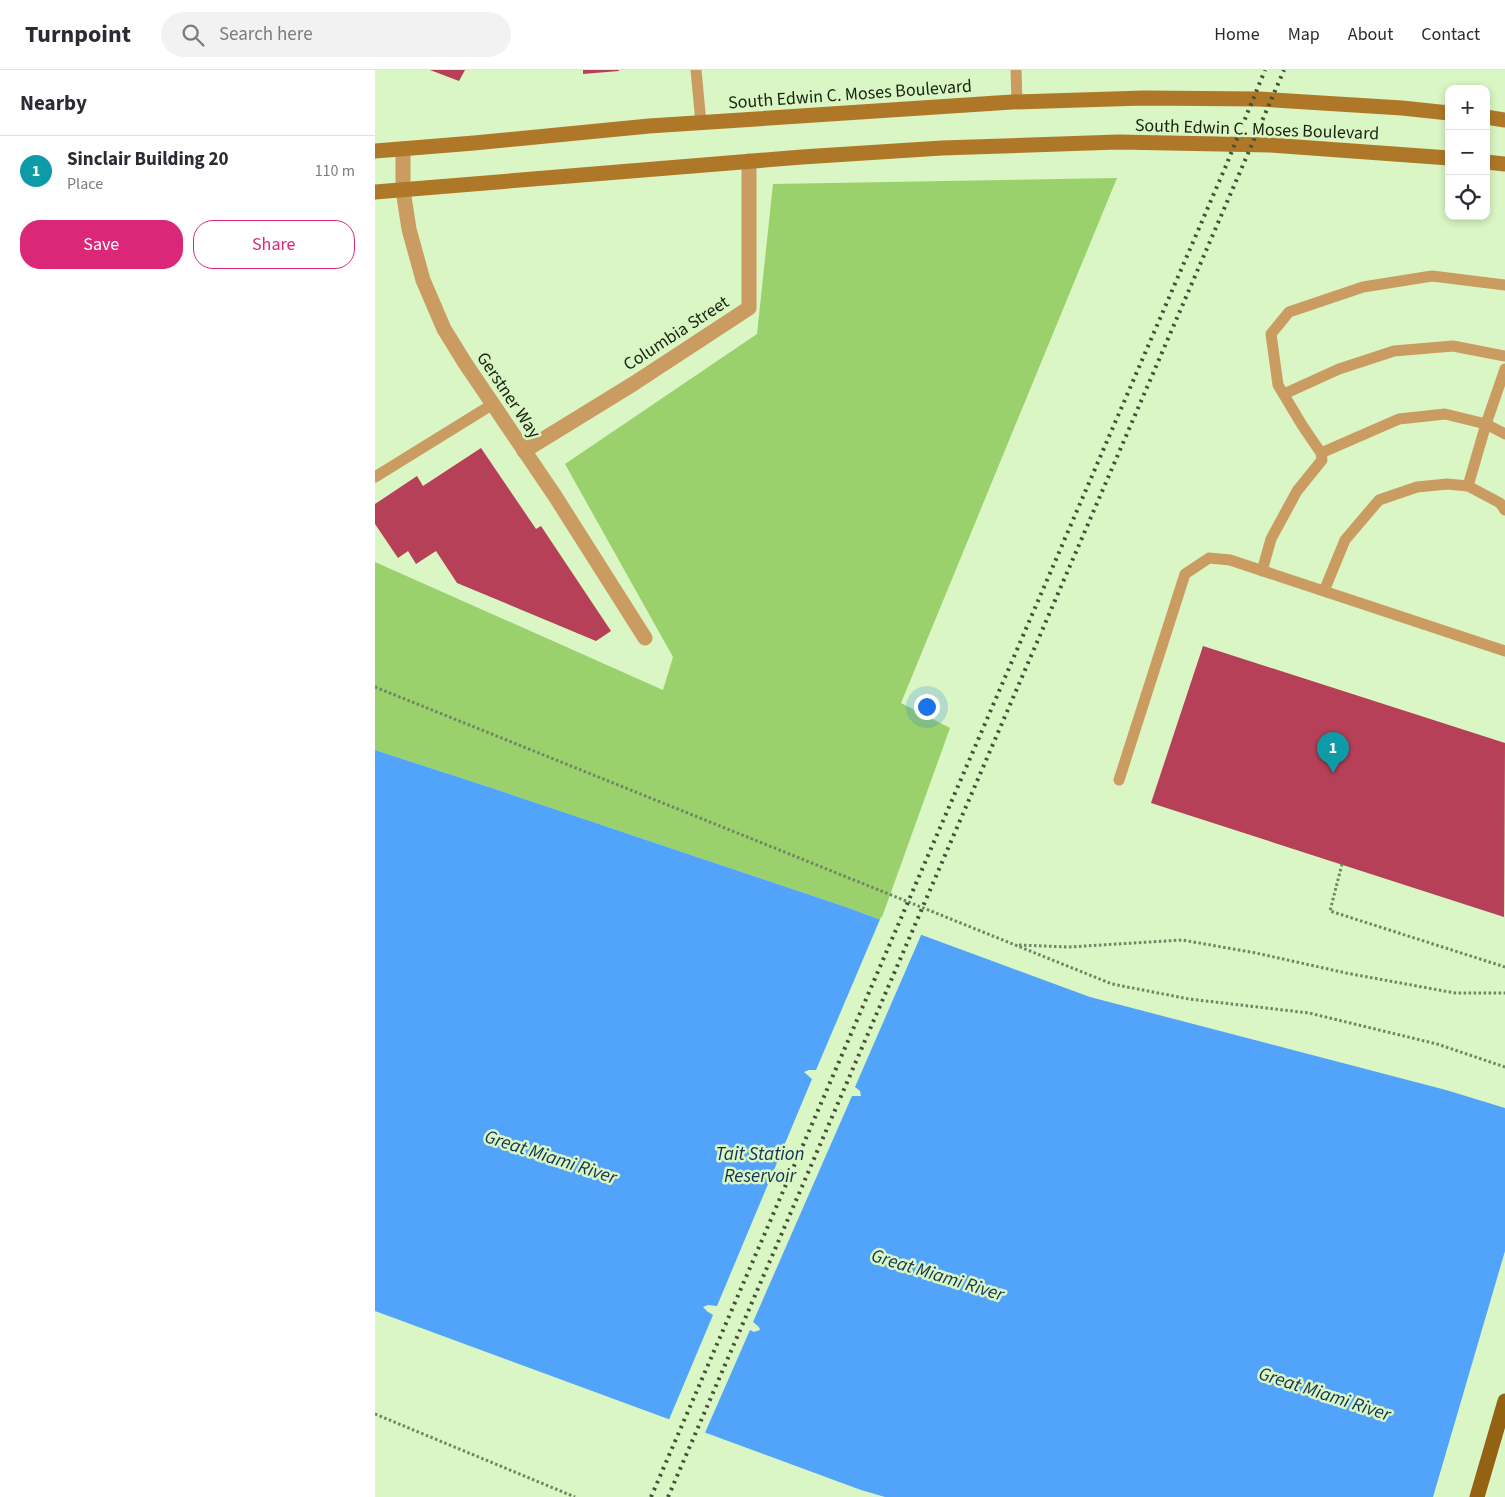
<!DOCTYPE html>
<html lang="en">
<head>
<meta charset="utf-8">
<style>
  body { margin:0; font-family:"Source Sans 3",sans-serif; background:#f2f2f3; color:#2b2b33 }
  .controls { position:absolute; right:15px; top:15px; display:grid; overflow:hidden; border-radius:10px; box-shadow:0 2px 8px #0003 }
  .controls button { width:45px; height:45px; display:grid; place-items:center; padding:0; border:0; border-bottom:1px solid #e1e1e2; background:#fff; color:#2b2b33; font:25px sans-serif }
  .you { position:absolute; left:551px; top:636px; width:18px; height:18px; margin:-12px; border:4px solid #fff; border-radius:50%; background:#1a73e8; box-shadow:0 0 0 8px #1a73e833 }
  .badge { display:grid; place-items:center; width:32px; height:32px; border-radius:50%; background:#db2777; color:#fff; font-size:16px; font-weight:700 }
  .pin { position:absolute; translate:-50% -41px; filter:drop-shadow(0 1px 2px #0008) }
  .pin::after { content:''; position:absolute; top:26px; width:18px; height:15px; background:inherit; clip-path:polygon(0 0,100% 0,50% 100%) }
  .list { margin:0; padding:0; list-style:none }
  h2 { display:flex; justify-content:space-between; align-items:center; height:65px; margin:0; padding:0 20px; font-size:21px }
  h2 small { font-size:16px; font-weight:400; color:#7c7c81 }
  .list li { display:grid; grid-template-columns:32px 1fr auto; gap:15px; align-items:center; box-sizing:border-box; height:70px; padding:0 20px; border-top:1px solid #e1e1e2 }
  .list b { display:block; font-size:19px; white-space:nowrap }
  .list p { margin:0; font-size:16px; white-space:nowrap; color:#7c7c81 }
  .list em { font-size:16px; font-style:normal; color:#7c7c81 }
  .actions { display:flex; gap:10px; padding:15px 20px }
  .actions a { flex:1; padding:11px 0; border:1px solid #db2777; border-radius:20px; text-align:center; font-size:18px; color:#db2777 }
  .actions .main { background:#db2777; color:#fff }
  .icon { flex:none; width:28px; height:28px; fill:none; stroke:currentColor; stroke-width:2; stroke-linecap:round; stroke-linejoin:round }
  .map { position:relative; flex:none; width:1130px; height:1427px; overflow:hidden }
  header { display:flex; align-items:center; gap:30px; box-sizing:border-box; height:70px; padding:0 25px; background:#fff; border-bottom:1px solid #e1e1e2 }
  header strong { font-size:24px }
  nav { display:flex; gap:28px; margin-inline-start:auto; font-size:18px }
  .search { width:350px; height:45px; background:#f2f2f3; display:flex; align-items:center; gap:12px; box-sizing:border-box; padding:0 18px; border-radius:28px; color:#7c7c81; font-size:19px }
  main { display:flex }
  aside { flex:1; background:#fff }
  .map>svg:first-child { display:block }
</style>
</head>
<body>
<header>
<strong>Turnpoint</strong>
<div class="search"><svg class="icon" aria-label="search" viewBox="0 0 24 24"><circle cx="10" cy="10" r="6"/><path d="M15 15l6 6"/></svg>Search here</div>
<nav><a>Home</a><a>Map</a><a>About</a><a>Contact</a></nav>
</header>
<main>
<aside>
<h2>Nearby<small></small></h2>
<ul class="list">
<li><span class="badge" style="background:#0f9aa8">1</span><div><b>Sinclair Building 20</b><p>Place</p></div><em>110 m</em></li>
</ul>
<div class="actions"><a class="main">Save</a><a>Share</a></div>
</aside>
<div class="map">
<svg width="1130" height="1427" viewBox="0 0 1130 1427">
  <rect width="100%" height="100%" fill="#d9f6c4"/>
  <path fill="#9bd16c" d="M742,108L526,633L575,658L506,850L471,837L117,718L0,680V492L288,620L298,587L190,394L382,264L398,114Z"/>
  <path fill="#52a4fb" d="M0,680L117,718L471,837L715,927L1071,1020L1130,1038V1427H510L486,1420L0,1241Z"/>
  <path fill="#d9f6c4" d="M506,847L547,863L480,1017L485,1021L486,1026H477L378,1252L384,1257L385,1260L379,1262L375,1260L329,1365L293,1352L338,1245L333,1242L328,1237L333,1235L342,1236L437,1009L429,1002L434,1000H441Z
    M1130,1181V1427H1058Z"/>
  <path fill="#b54057" d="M55,0H90L84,11Z
    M208,0H244V1L208,4Z
    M106,378L161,459L166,456L236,561L221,571L82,513L61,481L41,494L33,481L23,488L0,454V434L42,406L48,416Z
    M828,576L1130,673L1129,847L776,733Z"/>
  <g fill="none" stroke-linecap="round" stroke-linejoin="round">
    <path stroke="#718463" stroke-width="3" stroke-dasharray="2.5 2.5" stroke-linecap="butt" d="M0,617L737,914L814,929L934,943L1062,974L1130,997
      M967,794L955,841L1130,897
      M644,875L694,877L807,870L881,883L971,903L1080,923H1130
      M0,1344L200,1427"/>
    <path stroke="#cb9c61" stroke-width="11" d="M321,0L326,53
      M641,0L642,32
      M909,324L964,299L1019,281L1078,276L1130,286
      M946,383L1024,349L1070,344L1111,354L1130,364
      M0,407L118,334
      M1093,416L1111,354L1130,299
      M887,501L896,469L922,421L947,390L946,383L927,355L903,315L896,264L914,242L988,217L1057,206L1130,215
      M949,521L970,470L1004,430L1042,417L1072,414L1093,416L1125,433L1130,440
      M744,710L810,504L834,488L855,490L1130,581"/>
    <path stroke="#cb9c61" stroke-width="15" d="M149,381L258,314L374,238V91"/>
    <path stroke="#cb9c61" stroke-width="15" d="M28,79V120L34,159L48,210L69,259L90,293L180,426L270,568"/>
    <path stroke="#af7829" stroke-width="15" d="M1111,47L1130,50
      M0,81L99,73L274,56L637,32L769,28L884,29L1027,38L1074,43
      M1111,92L1130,94
      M0,122L427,87L567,78L743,72L895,75L1074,88"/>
    <path stroke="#936213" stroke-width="15" d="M1102,1427L1130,1331"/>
    <path stroke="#435138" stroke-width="4" stroke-dasharray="2.5 5" stroke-linecap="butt" d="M276,1427L850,98L890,0
      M293,1427L909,0"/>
  </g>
  <g text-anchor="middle" stroke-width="5" stroke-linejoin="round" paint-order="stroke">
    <g font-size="18" fill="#192310" stroke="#d9f6c4">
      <text transform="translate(475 24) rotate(-4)" y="6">South Edwin C. Moses Boulevard</text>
      <text transform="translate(882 59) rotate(2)" y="6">South Edwin C. Moses Boulevard</text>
      <text transform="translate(301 263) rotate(-33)" y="6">Columbia Street</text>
      <text transform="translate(134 325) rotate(56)" y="6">Gerstner Way</text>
    </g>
    <g font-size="19" font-style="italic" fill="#113254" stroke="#d9f6c4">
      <text x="385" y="1090">Tait Station<tspan x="385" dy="22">Reservoir</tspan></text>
      <text transform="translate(176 1086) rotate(18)" y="7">Great Miami River</text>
      <text transform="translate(563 1204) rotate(17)" y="7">Great Miami River</text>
      <text transform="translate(950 1323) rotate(18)" y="7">Great Miami River</text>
    </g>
  </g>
</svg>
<div class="controls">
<button>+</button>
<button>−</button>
<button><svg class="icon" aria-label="locate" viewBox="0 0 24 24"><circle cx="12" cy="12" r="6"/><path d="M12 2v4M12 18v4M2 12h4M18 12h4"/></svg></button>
</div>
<div class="you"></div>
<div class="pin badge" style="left:958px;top:703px;background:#0f9aa8">1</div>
</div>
</main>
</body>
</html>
